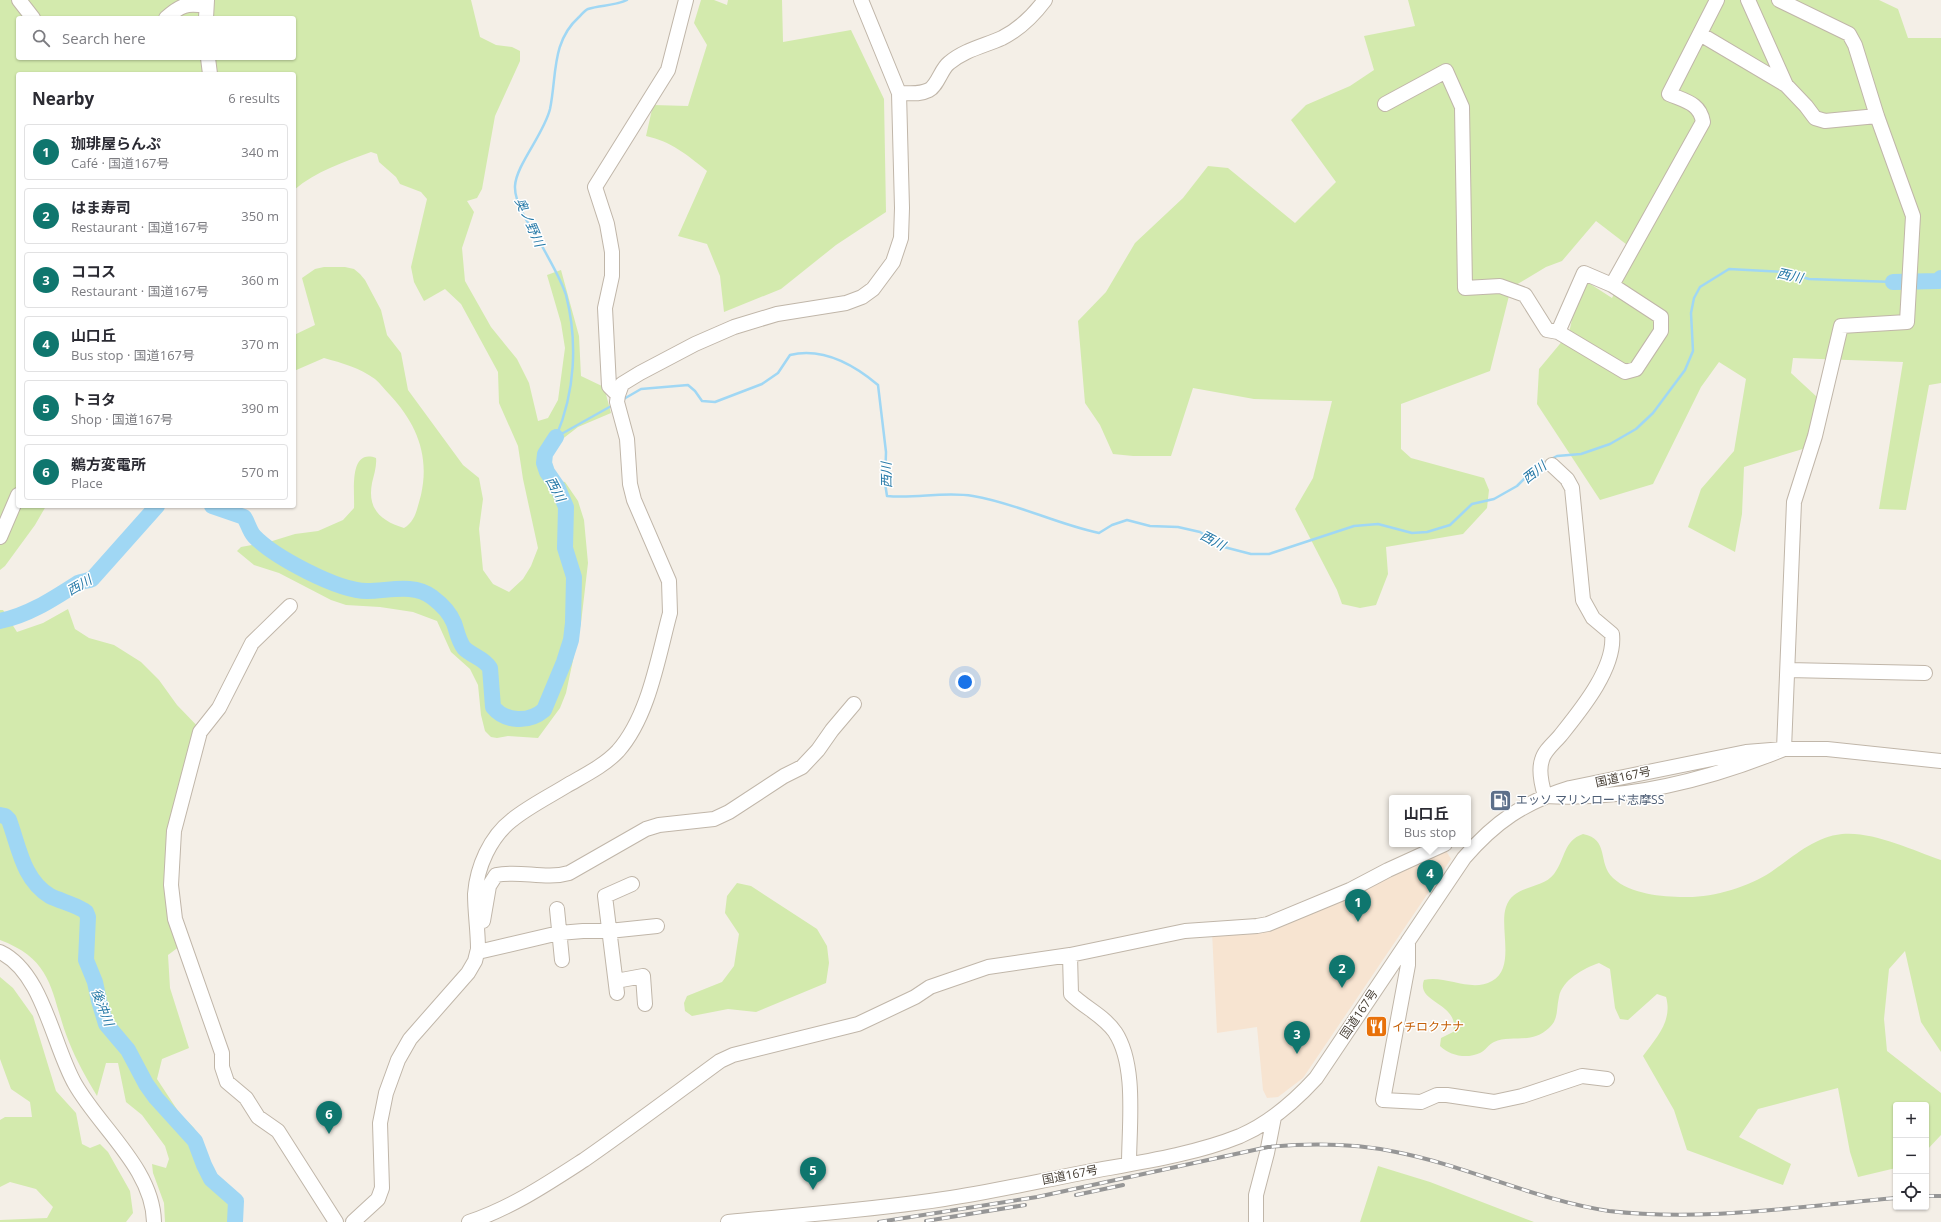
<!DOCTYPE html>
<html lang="en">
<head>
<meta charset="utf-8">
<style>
  body { margin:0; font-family:"Open Sans","Noto Sans JP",sans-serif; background:#f7f7f7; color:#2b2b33 }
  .controls { position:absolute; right:12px; bottom:12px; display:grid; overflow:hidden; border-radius:4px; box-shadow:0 1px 3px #0004 }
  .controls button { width:36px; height:36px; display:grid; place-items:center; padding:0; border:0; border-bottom:1px solid #e1e1e2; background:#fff; color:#2b2b33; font:20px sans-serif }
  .you { position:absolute; left:965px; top:682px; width:14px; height:14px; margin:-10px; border:3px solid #fff; border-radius:50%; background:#1a73e8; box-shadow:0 0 0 6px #1a73e833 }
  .badge { display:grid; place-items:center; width:26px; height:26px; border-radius:50%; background:#0f766e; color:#fff; font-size:13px; font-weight:700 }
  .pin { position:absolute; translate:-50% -33px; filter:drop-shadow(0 1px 2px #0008) }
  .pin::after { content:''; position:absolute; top:21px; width:14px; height:12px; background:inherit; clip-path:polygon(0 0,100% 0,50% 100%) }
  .popup { position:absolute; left:1389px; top:795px; width:82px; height:52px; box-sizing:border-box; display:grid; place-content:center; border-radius:4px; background:#fff; filter:drop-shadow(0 1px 3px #0005); font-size:13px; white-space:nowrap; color:#7c7c81 }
  .popup b { font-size:15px; color:#2b2b33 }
  .popup::after { content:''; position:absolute; left:50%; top:100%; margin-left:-8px; border:8px solid transparent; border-top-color:#fff }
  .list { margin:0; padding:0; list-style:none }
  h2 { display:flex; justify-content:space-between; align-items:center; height:52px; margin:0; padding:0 16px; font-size:17px }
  h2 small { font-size:13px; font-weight:400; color:#7c7c81 }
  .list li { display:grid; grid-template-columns:26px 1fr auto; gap:12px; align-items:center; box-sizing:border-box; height:56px; margin:0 8px 8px; padding:0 8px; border:1px solid #e1e1e2; border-radius:4px }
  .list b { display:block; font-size:15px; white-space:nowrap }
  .list p { margin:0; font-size:13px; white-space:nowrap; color:#7c7c81 }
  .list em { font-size:13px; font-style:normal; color:#7c7c81 }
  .icon { flex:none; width:22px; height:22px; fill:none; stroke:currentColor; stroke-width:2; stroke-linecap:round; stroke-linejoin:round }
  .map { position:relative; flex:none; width:1941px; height:1222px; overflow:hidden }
  .search { position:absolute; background:#fff; box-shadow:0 1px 3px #0004; left:16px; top:16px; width:280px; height:44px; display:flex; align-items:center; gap:10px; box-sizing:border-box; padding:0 14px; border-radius:4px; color:#7c7c81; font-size:15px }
  .panel { position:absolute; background:#fff; box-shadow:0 1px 3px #0004; left:16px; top:72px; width:280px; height:436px; border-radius:4px }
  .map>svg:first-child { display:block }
</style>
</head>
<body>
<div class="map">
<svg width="1941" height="1222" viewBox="0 0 1941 1222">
  <rect width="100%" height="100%" fill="#f4efe7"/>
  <path fill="#f7e4d1" d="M1445,849L1451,859L1303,1078L1278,1097L1267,1098L1263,1090L1257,1027L1217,1033L1212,932H1250Z"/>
  <path fill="#d3eaad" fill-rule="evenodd" d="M0,0H471L480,37L496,45L512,47L520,51V61L495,116L482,189L477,198L467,201L474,212L462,248L465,281L491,327L517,359L529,383L538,421L548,418L558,400L565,348L561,323L547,275L561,270L579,336L581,376L604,387L611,413L578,427L552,447V458L547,465L555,480L565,482L578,501L584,520L588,563L581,623L566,693L560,708L538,738L508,736L497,738L491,737L485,731L481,715L478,685L470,669L451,652L437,621L413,612L380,607L346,605L331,600L279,573L254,565L237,551L241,547L269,542L295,534L318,531L343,520L354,508C355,493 348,448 376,458C377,465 374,475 372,483C367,509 381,521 404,528C416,521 417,508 421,495C430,455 416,423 390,395C385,390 380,383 375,379C360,368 342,363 324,358L294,371V335L315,325L302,278L315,269L324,267H345L354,269L360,274L365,280L381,310L387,335L401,353L408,390L463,465L479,478L483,499L479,529L483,570L493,584L509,592L523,579L531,566L538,548L523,479L518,446L499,403L498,372L461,304L445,289L424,301L414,282L411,267L427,199L421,192L400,184L396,177L379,162L377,154L371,152C344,162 316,171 294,190V74H18V506H46L35,525L5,566L0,570ZM18,18H294V58H18Z
    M701,0H714L727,5L728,0H782L783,42L851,30L884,99L886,212L836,245L781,289L724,312L720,276L707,244L678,236L707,171C686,154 672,142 646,136L653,105L688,106L707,45L694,23Z
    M1408,0H1879L1898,9L1908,38H1941V383L1929,385L1906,510L1879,509L1903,362L1793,358L1791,373L1817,397L1806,448L1744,467L1742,514L1735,552L1688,527L1701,489L1734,451L1746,379L1719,362L1701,387L1653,484L1600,500L1537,404L1539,369L1569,333L1581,278L1612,298L1635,251L1596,221L1562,261L1546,267L1511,288L1490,371L1401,404V449L1411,458L1484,478L1489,490L1487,508L1463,534L1386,547L1388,574L1376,605L1360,608L1342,604L1337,590L1295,509L1313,478L1332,401L1254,399L1193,388L1171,456H1133L1113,454L1100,425L1085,403L1078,321L1106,292L1135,243L1183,198L1208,166L1228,168L1295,223L1336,182L1291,120L1306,105L1350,86L1374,70L1364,36L1415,26Z
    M68,609L75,629L89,638L114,645L141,662L159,680L177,705L205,734L178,828L174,898L184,943L168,955L170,988L189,1048L162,1059L157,1079L180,1114L194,1128L212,1175L222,1186L229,1201L230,1222H165L164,1203L153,1173L152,1164L166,1168L169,1159L165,1146L142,1115L126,1102L118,1063H106L97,1096C87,1079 76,1060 69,1042C50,995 56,961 0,940V610H3L17,632L43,623Z
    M1583,834C1610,839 1597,863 1613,878C1630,894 1662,897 1684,897C1712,898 1748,887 1771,872C1793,857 1814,837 1842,834C1873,831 1912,850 1941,860V1052L1921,1022L1905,951L1889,969L1884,1019L1887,1051L1941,1093V1135L1926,1151V1105H1896V1168L1858,1177L1850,1152L1838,1088L1758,1109L1739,1137L1791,1164L1783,1185L1687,1150L1674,1110L1643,1056C1656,1038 1673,1021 1666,997L1657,994L1628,1020L1620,1019L1615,1008L1610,969L1599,963C1584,968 1562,980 1559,997C1556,1009 1559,1019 1549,1028C1531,1045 1511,1034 1494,1042C1489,1044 1485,1051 1480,1053C1467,1059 1450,1056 1440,1046L1441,1038L1453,1032C1461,1003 1415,1003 1424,980C1446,975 1471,993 1492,981C1516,968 1499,927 1506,907C1513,884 1542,890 1554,874C1566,858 1563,841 1583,834Z
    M737,883L751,886L817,929L827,946L829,963L826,983L756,1012L728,1009L692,1016L685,1011L684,1003L687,996L722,982L734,966L739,934L725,913L727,896Z
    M0,977L13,988L33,1016L56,1091L76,1113L82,1144L90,1148L100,1144L108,1152L130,1191L133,1213L126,1222H0V1220L47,1218L53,1207L36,1189L10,1182L0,1187V1120L5,1117H32L30,1102L11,1089L0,1059Z
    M1378,1166L1430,1182L1534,1222H1360Z"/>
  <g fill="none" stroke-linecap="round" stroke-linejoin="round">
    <path stroke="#a0d7f4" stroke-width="2.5" d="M622,400L641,389L688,385L695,391L702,401L715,402L762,384L778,373L790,355C823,347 853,364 878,385L886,452L885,483L887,496C916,499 944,491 973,496C1016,503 1056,524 1099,533L1112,525L1127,520L1150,526L1178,527L1200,532L1224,547L1251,554H1269L1354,526L1378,524L1412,533L1427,532L1450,525L1472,504L1494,499L1517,486L1537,466L1557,456L1581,454L1610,444L1636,429L1653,413L1685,370L1693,351L1691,313L1694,298L1700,287L1729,269L1785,272L1809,279L1893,282
      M556,437L613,405
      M556,437C575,392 578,342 566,295C561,279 550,261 542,246C533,231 514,204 515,186C516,165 544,134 550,109C557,76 551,42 579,17C582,14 585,10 588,9C600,5 615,6 627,0"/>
    <path stroke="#a0d7f4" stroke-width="16" d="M1893,282L1938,281L1941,278
      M212,506L244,517C248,523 249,530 254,536C274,557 338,591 367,591C389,591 413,583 432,597C440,603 450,613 454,623C457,631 458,640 464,648C472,656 484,658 490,668L493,707C505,722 529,723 544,710L564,662L571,640L573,623L574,577L565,548L566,507L558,488L547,472L544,463L545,454L556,437
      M0,621C29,615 53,599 78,583C82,581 88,581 92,579L157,506
      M0,815L5,816L9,820C19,847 23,880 50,896C60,901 80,906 86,912L88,917L86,960L95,982L99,1001L106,1024L128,1050L146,1084L156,1098L195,1141L204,1165L211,1179L236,1201L235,1222"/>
    <defs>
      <path id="minor" d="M19,0L33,18
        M1748,0L1786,85L1806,106L1815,118L1825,121L1877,116
        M166,18C181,5 186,3 206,6
        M206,18L207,0
        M1700,34L1786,85
        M208,58L210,74
        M899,93C910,93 919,95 929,90C938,85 941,69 949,63C964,50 984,46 1002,38C1020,29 1033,16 1045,0
        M1385,104L1446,71L1462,107L1465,288L1500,286L1525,295L1547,330L1558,332
        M1584,273L1612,285L1661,317V331L1636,369L1625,372L1558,332Z
        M1612,285L1703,122C1700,103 1685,101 1669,94L1717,0
        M618,395L609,386L605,308L612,276V252L607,224L595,187L668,70L686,0
        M1552,465L1567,479L1572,488L1583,600L1593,618L1612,634C1616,668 1580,711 1560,736C1554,743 1544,751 1542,760C1538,771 1542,786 1545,796C1627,801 1708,780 1784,749L1794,502L1815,436L1841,326L1907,322L1913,216L1877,116L1855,45L1849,34L1779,0
        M0,537L18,495
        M290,606L252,643L219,708L200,732L174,831L171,885L175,919L222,1053V1067L227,1082L246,1098L258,1117L278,1131L336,1222
        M1788,670L1925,673
        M557,909L562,960
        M483,921L489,886L496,875C521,870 545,880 569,873L646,829L659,825L714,819L729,812L784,776L802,767L818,750L832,730L854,704
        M1408,941V965L1383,1100L1421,1102L1437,1095H1447L1494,1102L1522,1096L1582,1076L1607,1079
        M0,952C43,972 53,1046 75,1084C100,1128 153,1169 154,1222
        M478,952L559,933L583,931H609L657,926
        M1070,955L1071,994C1085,1008 1103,1015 1115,1032C1137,1065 1129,1126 1129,1164
        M616,981L643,976L645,1004
        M617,993L605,896L632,884
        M353,1222L378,1199L382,1188L380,1123L386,1093L398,1060L410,1039L468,973L475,961L478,949C478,931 475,912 475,894C477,867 490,837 512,820C528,807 548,797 566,786C583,776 604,766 618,751C649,716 658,657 670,613L669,581L634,500L630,484L627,439L617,402L618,395L622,384L640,373L695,344L734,327L777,314L846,303L862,297L873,289L893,262L901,238L902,208L899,93L861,0
        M469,1222C511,1208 547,1184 584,1160C630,1128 675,1094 720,1061L733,1055L858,1024L915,997L930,987L988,967L1070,955L1185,931L1257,926L1268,924L1350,890L1388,870L1445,844
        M728,1222C800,1215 872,1210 944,1199C992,1192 1039,1181 1087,1172C1136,1163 1193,1155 1240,1136C1270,1123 1294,1102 1316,1078L1464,858C1495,822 1524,802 1570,788L1746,752L1784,749H1827L1941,761
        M1256,1222V1195L1267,1153L1274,1117"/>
    </defs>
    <use href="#minor" stroke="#c0b6a9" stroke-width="16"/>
    <use href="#minor" stroke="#fff" stroke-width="14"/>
    <defs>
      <path id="rail" d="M1076,1195L1123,1185
        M1926,1196H1941
        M926,1221L1025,1205
        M879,1222L1037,1197L1268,1147C1311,1143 1353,1143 1396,1152C1468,1166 1535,1200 1609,1211C1704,1222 1801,1206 1896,1198"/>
    </defs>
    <use href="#rail" stroke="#969696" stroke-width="4"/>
    <use href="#rail" stroke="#fff" stroke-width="2.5" stroke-dasharray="8" stroke-linecap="butt"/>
  </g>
  <defs>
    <symbol id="fuel-square" viewBox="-11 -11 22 22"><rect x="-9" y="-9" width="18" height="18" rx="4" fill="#5c6f8a" stroke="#fff"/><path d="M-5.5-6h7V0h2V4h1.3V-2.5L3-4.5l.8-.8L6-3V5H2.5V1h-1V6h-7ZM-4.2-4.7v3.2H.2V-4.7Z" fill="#fff"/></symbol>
    <symbol id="restaurant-square" viewBox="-11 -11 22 22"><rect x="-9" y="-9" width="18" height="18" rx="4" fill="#e8710a" stroke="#fff"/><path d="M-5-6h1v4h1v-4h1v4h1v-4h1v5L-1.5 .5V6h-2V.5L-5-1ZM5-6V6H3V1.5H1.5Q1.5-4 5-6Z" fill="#fff"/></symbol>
  </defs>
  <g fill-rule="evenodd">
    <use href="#fuel-square" x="1488" y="788" width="25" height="25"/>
    <use href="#restaurant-square" x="1364" y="1014" width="25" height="25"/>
  </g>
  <g text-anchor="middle" stroke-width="3" stroke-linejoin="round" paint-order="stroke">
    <g font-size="12" fill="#473f35" stroke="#fff">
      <text transform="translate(1623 777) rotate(-12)" y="4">国道167号</text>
      <text transform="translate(1359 1014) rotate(-56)" y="4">国道167号</text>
      <text transform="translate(1070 1175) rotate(-11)" y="4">国道167号</text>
    </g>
    <g font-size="12" fill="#4e5e75" stroke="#fff" text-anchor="start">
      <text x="1516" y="804">エッソ マリンロード志摩SS</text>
    </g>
    <g font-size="12" fill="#c56008" stroke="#fff" text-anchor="start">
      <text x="1392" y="1031">イチロクナナ</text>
    </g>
    <g font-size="13" font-style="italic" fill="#277aa8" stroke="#fff">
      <text transform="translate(530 222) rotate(66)" y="5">奥ノ野川</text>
      <text transform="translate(1790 275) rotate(12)" y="5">西川</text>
      <text transform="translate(1534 472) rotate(-38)" y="5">西川</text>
      <text transform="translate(886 475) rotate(-91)" y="5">西川</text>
      <text transform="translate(556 489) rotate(62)" y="5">西川</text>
      <text transform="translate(1213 540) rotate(28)" y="5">西川</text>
      <text transform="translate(79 585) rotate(-30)" y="5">西川</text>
      <text transform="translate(103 1007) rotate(69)" y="5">後沖川</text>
    </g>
  </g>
</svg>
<div class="controls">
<button>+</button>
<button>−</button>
<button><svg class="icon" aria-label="locate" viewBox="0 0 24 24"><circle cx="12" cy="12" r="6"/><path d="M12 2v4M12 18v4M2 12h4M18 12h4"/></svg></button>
</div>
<div class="you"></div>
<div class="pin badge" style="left:1358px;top:922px">1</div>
<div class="pin badge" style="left:1342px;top:988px">2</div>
<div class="pin badge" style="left:1297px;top:1054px">3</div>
<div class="pin badge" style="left:1430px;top:893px">4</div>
<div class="popup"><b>山口丘</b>Bus stop</div>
<div class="pin badge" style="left:813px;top:1190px">5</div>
<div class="pin badge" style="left:329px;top:1134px">6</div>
<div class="search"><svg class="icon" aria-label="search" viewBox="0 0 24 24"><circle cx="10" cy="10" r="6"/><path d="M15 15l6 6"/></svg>Search here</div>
<section class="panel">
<h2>Nearby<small>6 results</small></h2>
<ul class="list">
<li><span class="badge">1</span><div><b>珈琲屋らんぷ</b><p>Café · 国道167号</p></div><em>340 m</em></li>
<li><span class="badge">2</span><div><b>はま寿司</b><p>Restaurant · 国道167号</p></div><em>350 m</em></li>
<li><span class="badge">3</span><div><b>ココス</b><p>Restaurant · 国道167号</p></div><em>360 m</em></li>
<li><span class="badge">4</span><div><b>山口丘</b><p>Bus stop · 国道167号</p></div><em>370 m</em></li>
<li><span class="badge">5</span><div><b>トヨタ</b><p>Shop · 国道167号</p></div><em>390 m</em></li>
<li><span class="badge">6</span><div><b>鵜方変電所</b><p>Place</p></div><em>570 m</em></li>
</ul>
</section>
</div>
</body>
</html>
